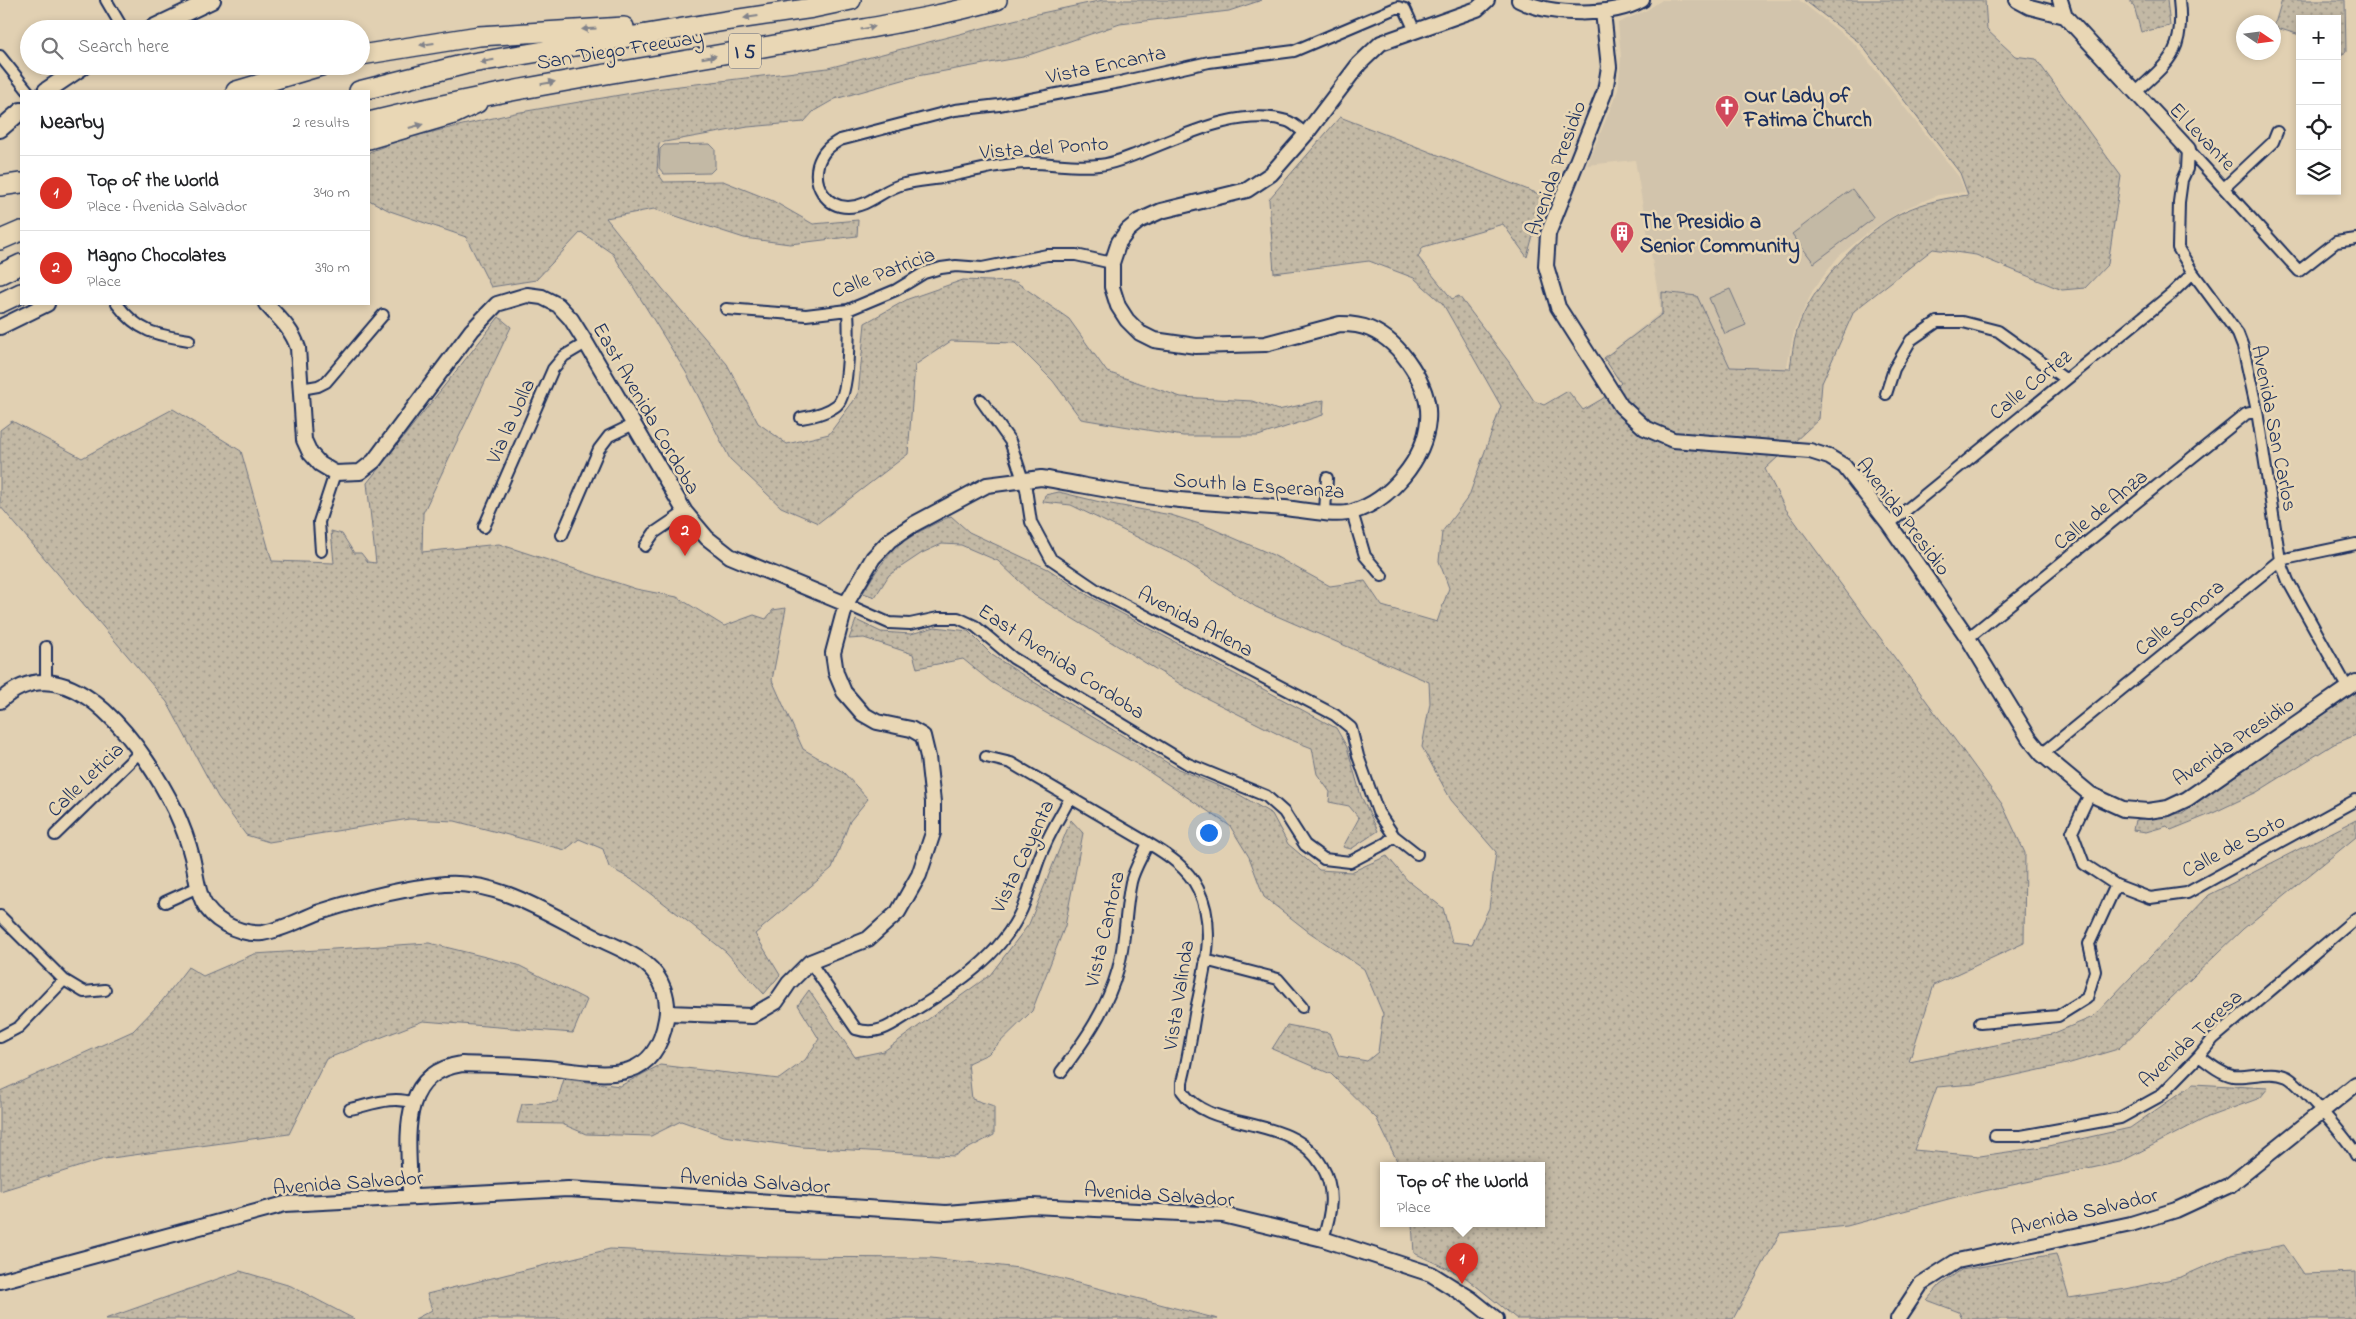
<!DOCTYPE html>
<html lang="en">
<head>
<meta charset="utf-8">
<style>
  body { margin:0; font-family:"Indie Flower",sans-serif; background:#f6f6f6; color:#202124 }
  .controls { position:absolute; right:15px; top:15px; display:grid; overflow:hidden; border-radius:0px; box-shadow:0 2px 8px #0003 }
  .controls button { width:45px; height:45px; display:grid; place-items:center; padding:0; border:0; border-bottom:1px solid #e0e0e0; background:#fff; color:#202124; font:25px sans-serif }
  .compass { position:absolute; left:2236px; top:15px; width:45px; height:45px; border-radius:50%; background:#fff; box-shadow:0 2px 8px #0003; rotate:103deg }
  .you { position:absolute; left:1208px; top:832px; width:18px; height:18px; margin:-12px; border:4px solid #fff; border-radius:50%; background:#1a73e8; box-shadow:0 0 0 8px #1a73e833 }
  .badge { display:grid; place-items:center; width:32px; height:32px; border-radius:50%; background:#d93025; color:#fff; font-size:16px; font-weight:700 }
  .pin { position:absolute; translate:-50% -41px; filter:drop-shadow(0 1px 2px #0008) }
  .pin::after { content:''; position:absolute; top:26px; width:18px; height:15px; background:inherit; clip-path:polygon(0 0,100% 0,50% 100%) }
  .popup { position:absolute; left:1380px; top:1162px; width:165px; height:65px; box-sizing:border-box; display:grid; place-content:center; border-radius:0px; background:#fff; filter:drop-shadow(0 1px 4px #0005); font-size:16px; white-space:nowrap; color:#757577 }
  .popup b { font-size:19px; color:#202124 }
  .popup::after { content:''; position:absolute; left:50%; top:100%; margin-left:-10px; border:10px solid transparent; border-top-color:#fff }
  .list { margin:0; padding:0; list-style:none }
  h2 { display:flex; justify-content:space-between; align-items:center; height:65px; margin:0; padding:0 20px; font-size:21px }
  h2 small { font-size:16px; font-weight:400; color:#757577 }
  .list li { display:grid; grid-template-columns:32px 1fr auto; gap:15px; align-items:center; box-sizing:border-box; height:75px; padding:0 20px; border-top:1px solid #e0e0e0 }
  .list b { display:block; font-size:19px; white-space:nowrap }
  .list p { margin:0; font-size:16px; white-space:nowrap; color:#757577 }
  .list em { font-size:16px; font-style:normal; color:#757577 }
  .icon { flex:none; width:28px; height:28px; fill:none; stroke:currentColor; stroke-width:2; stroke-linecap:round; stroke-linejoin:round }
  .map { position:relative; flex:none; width:2356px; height:1319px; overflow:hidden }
  .search { position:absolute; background:#fff; box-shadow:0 2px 8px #0003; left:20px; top:20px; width:350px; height:55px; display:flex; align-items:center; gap:12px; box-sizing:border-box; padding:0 18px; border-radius:28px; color:#757577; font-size:19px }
  .panel { position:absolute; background:#fff; box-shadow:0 2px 8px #0003; left:20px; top:90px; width:350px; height:215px; border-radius:0px }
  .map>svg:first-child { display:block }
</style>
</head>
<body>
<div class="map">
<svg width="2356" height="1319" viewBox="0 0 2356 1319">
  <defs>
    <pattern id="grass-dots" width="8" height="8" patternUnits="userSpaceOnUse" patternTransform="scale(1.25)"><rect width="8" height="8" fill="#c3b9a5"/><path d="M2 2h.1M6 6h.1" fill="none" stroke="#9e978a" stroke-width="1.8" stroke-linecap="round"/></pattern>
  </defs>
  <rect width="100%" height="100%" fill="#e1d0b2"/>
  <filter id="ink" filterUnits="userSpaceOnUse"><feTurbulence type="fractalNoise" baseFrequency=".02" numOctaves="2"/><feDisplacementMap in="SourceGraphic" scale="10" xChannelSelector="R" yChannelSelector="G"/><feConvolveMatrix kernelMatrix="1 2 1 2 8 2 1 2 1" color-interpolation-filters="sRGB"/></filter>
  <g filter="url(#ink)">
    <path fill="#d2c4ac" d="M1662,0H1799L1855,44L1959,177L1965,192L1938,195L1904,209L1871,230L1838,257L1813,290L1794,331L1782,391L1637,409L1603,358L1661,312L1635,160L1587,165L1618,90L1621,57L1618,23L1647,10Z"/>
    <path fill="url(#grass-dots)" stroke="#6f7482" d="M1103,0H1262L1229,11L1120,24L1023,57L917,76L835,99L814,111L804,122L748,127L659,143L657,172L664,182L723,181L773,201L813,224L858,220L857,236L790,244L744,238L654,209L606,218L662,288L727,364L758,423L787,444L829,434L858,395L865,323L908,299L963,280L1016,282L1069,319L1107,372L1181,397L1252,401L1278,410L1324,400L1323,415L1258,436H1183L1081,419L1053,381L1015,343L951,341L915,365L908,454L818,523L781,507L730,459L687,374L613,254L581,232L536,280L491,287L466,237L390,211L369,200V152L406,138L515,113L655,89L828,68L1037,14Z
      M1804,0H1985L1987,30L2015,56L2036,59L2121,176L2108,264L2085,288L2062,290L1976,255L1933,249L1854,311L1822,383L1819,419L1765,469L1785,508L2002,804L2025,853L2024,943L1934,985L1909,1062L2052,1034L2093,1017L2209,895L2356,820V837L2243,929L2118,1049L2067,1064L1975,1084L1937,1087L1914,1150L1980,1156L2049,1146L2130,1128L2193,1084L2268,1088L2260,1098L2208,1117L2120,1162L1956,1197L1847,1226L1780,1233L1733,1319H1517L1465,1277L1414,1253L1412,1223H1541V1165H1399L1377,1119L1331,1074L1272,1049L1287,1025L1329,1033L1339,1056L1367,1061L1378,1052L1383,1014L1364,969L1309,932L1264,897L1249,857L1230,826L1142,767L991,682L963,659L917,668L913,654L864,638L849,639L856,620L881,632L911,634L935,627L968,631L992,655L1029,679L1176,768L1240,795L1272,814L1288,844L1319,870L1351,872L1387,856L1407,880L1443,908L1452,942L1472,944L1489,908L1496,852L1451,800L1422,747L1430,703L1429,682L1256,607L1180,558L1071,505L1043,502L1045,495L1059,492L1100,502L1171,515L1206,526L1273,555L1330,586L1365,581L1382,606L1437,622L1449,588L1439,561L1442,532L1469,496L1501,406L1443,304L1414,278L1369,261L1274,273L1269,199L1340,117L1544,196L1527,257L1503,224L1423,247L1418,257L1452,299L1459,296L1509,362L1534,401L1544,405L1568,391L1583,410L1602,399L1621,383L1604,358L1662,314V292L1697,296L1730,367L1790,369C1792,356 1793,343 1797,331C1810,287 1863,230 1905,211C1925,202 1946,198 1968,195L1960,173L1860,43Z
      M2129,0H2167L2170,26L2141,32L2134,6Z
      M2282,0H2345L2346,52L2337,57V19H2300V35L2274,27Z
      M499,317L511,327L423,513L422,552L499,544L636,589L677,597L724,626L754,615L766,619L773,610L786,608L772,680L803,749L843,772L868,799L850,821L832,868L755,934L780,975L764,994L726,952L691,924L636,882L609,867L603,849L579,839L565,850L455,821L409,819L269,842L246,835L218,797L167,702L0,506V430L12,421L82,458L173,409L241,451L272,561L334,563L331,531L342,534L354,553H361L368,562L376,563L367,483Z
      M951,516L969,532L1048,569L1089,596L1336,728L1347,747L1361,796L1378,831L1351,849L1343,847L1359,818L1349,806L1329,802L1330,792L1317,774L1312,748L1286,738L1190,690L1034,595L998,561L961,545L942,544L922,553L889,575L875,597L863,593C889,547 904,538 951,516Z
      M2356,692V735L2334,744L2257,792L2213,813L2171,830L2167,826L2146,832L2133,830L2135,820L2182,813Z
      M1071,820L1083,833L1065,926L1032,1011L988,1054L968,1063L972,1099L994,1106V1135L954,1156L801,1147L724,1136L681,1121L651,1136L586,1134L562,1124L517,1123L522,1104L557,1102L564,1079L620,1086L660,1065L779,1079L805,1060L819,1039L798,1005L809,990L855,1057L884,1051L990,975L1029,924Z
      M429,943L518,965L587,1000L573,1033L423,1021L326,1059L289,1134L104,1159L0,1191V1091L133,1031L162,1001L188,967L203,976L254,954Z
      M2284,1245L2304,1274L2356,1272V1319H1962L1959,1312L1927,1300L1940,1285L1961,1270L2056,1254L2069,1298L2126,1289L2181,1277L2231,1255Z
      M610,1249L770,1257L931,1258L1019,1268L1218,1319H415L432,1310L427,1294Z
      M240,1271L291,1286L354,1319H105Z"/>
    <path fill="#c3b9a5" stroke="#6f7482" d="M710,144L715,149V168L710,173L664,174L659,168L660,149L664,145Z
      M1852,189L1874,218L1814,263L1792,234Z
      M1730,289L1746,325L1725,334L1709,298Z"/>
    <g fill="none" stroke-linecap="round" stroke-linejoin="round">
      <defs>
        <path id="street" d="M106,0L123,29
          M0,56L28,91
          M2135,93C2170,61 2185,51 2179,0
          M1306,134C1300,130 1294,123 1287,121C1240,107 1185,135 1142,152C1128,157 1114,164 1099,165C1076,168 1053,163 1031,163C1000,163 971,172 941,178C929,180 916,181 904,184C884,188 869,207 848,207C826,207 813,185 818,165C822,152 829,146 840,140L955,110L999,105L1120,82L1209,62L1294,51L1398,7L1405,9L1415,31
          M2188,149L2187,169L2182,180L2179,202L2178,248L2193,273L2238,334L2243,347L2257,411L2280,560L2288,581L2347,687
          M2188,149L2299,271L2336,242L2356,239
          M2224,188L2273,142L2277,132
          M117,304C138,332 156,335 189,340
          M726,309L806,315L848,310L896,290L924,273L941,268L956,266L982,268L1047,255H1076L1112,263
          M301,389L318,386L326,382L383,315
          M1886,394L1894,369L1911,340L1937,322H1963L1998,331L2065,379
          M981,400L1010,441L1026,489L1031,522L1051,559L1098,591L1335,715L1351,728L1358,756L1378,812L1394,836L1417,854
          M801,418C814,416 827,413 837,405C850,394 849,328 848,310
          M1325,512L1327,478
          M1352,512L1365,556L1382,576
          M1889,524L2170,295L2193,273
          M484,527L553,369L564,356L586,343
          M562,535L599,449L609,436L634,424
          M645,546L654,533L685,512
          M321,551L319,522L335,473
          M846,604L889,623L910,624L938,618H958L975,626L1013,658L1188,764L1266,796L1284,812L1305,845L1324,859L1350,862L1386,843L1394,836
          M1968,638L2246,414L2257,411
          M46,682V647
          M2042,754L2280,560L2356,544
          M986,757L1011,763L1148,843C1168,855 1188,868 1198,889C1218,928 1203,975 1195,1014C1191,1037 1188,1060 1182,1082V1091C1211,1134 1291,1112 1322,1166C1336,1190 1331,1214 1323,1239
          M2090,794L2072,832L2084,864L2116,885L2150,898L2187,893L2356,800
          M55,835L141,751
          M165,902L196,888
          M0,916L64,980L84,992L105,990
          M1205,960L1278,979L1302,1007
          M810,962L856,1029C880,1037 895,1022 915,1010C956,985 1001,956 1022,909C1031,888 1035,865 1045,845C1052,829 1062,813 1070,798
          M1980,1023L2058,1016L2087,998L2095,971L2089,944L2116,885
          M0,1037L19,1027L64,980
          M2199,1056C2208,1063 2221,1074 2233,1076C2250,1078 2270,1069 2287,1077C2298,1082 2351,1143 2356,1155
          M1061,1072C1085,1040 1107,1009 1118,969C1126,940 1125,910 1131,882C1134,869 1143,855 1148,843
          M350,1109C370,1105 393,1095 413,1103
          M1995,1136H2021L2120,1118L2160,1096L2199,1056L2213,1039L2356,918"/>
        <path id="secondary" d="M1519,0C1550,16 1612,17 1642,0
          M2017,0L2030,7L2065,16L2188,149
          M2060,0L2065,16
          M1603,12L1609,67L1605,91L1548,234L1546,266L1558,307L1621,406L1645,428L1673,440L1810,451L1829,457L1844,466L1889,524L1968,638L2029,738L2042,754L2090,794L2123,809L2148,811L2168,808L2187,799L2356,682
          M266,304C279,318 292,329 298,348L304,440L310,453L320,464L335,473L360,472L374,461L472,330L497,304L527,295L542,297L558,305L571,319L586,343L685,512L707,538L730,556L846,604
          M0,327L47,304
          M0,701C71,636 148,755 175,810C182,825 188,841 192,857C199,886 196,907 225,924C236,930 250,934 262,933C283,930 301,919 320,912C360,899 404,888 445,884C497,880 547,913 591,935C609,944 630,951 646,964C662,977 670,999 666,1019C654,1090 598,1073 546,1068C518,1065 490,1065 462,1064C394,1074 410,1146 410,1196
          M667,1013L752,1016L776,1002L789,983L810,962L868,939L898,912L919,875L933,833V802L928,757L923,736L911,729L877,722L863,714L844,692L836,673L833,653L846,604L873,558L890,540L914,524L987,485L1041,478C1084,485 1128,495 1171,499C1209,503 1247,505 1285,508C1303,510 1336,517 1352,512C1390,501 1425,459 1428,420C1431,387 1401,342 1370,329C1361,325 1350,324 1340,324L1265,344L1196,346L1154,340L1140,333L1127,320L1118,306L1112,287V263L1119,242L1128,230L1139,221L1161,211L1247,190L1271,174L1306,134L1359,64L1381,43L1477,9L1487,0
          M0,1281L285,1204L568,1189L946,1213L1032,1206L1223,1215L1323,1239L1431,1274L1471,1299L1496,1319
          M1898,1319L1921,1284L1957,1261L2131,1224L2176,1210L2230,1185L2356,1084"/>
        <path id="primary" d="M151,29L212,0
          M46,91L83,66
          M0,129L21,111"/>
        <path id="highway" d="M361,55L479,36L624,27
          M236,91L321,66
          M359,91L466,64L725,21L813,8L851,0
          M369,122C517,85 669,65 819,37C878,26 939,17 997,0
          M369,139L454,114L477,103
          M0,186L21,183
          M0,240L21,231
          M0,274L21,264
          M0,303L21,293"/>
      </defs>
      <use href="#street" stroke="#1b2f5e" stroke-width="14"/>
      <use href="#secondary" stroke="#1b2f5e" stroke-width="18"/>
      <use href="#primary" stroke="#1b2f5e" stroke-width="20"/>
      <use href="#highway" stroke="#1b2f5e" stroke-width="22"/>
      <use href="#street" stroke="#e9d7b5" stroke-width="10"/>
      <use href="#secondary" stroke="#e9d7b5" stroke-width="14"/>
      <use href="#primary" stroke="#e9d7b5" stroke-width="16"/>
      <use href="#highway" stroke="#e9d7b5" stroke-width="19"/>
    </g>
    <defs><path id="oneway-solid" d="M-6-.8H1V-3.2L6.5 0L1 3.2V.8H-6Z" transform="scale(1.25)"/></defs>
    <g fill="#82838a">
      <use href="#oneway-solid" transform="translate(751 17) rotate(172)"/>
      <use href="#oneway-solid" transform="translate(868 28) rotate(-11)"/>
      <use href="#oneway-solid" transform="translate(589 29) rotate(176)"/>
      <use href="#oneway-solid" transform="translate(427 44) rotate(172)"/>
      <use href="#oneway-solid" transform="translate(709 57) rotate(-10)"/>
      <use href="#oneway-solid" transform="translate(487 61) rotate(170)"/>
      <use href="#oneway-solid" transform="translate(548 83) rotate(-10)"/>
      <use href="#oneway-solid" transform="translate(416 126) rotate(-15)"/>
    </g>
  </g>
  <defs>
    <symbol id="church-pin" viewBox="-11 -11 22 30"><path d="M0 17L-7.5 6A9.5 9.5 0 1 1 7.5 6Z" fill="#d1495b" stroke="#e9d7b5"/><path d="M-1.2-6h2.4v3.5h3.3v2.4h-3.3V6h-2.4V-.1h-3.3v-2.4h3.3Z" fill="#fff"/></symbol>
    <symbol id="building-pin" viewBox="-11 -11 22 30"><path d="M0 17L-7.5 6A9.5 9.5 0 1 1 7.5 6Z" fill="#d1495b" stroke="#e9d7b5"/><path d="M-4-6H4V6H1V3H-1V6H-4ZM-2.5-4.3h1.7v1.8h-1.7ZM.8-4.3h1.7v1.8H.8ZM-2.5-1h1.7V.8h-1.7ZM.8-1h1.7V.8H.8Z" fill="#fff"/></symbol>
  </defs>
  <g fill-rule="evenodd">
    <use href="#church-pin" x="1713" y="93" width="28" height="38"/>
    <use href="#building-pin" x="1608" y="219" width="28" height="38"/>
  </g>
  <g text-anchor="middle" stroke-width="5" stroke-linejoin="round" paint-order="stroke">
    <rect fill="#e9d7b5" stroke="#596178" stroke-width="1" x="729" y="33.5" width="32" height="35" rx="4"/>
    <g font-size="20" font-weight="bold" fill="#1b2f5e">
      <text x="745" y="58">I 5</text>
    </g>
    <g font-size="21" fill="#1b2f5e" stroke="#e9d7b5">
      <text transform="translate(620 49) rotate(-9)" y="7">San Diego Freeway</text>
      <text transform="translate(1106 64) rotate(-12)" y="7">Vista Encanta</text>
      <text transform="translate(2203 136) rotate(46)" y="7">El Levante</text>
      <text transform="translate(1044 147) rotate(-4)" y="7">Vista del Ponto</text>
      <text transform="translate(1555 168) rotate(-70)" y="7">Avenida Presidio</text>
      <text transform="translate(883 272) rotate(-21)" y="7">Calle Patricia</text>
      <text transform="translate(2030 384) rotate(-39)" y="7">Calle Cortez</text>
      <text transform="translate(647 408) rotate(60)" y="7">East Avenida Cordoba</text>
      <text transform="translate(510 421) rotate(-66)" y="7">Via la Jolla</text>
      <text transform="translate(2275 428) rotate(79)" y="7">Avenida San Carlos</text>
      <text transform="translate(1259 485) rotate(4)" y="7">South la Esperanza</text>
      <text transform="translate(2100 509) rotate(-39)" y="7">Calle de Anza</text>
      <text transform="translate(1904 516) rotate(53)" y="7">Avenida Presidio</text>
      <text transform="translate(2179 617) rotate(-39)" y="7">Calle Sonora</text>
      <text transform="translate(1196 621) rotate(28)" y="7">Avenida Arlena</text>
      <text transform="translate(1062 661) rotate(33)" y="7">East Avenida Cordoba</text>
      <text transform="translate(2233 741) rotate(-34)" y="7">Avenida Presidio</text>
      <text transform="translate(85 779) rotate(-44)" y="7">Calle Leticia</text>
      <text transform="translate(2233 845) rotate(-28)" y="7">Calle de Soto</text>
      <text transform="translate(1022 856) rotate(-65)" y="7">Vista Cayenta</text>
      <text transform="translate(1104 929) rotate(-77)" y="7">Vista Cantora</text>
      <text transform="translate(1178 995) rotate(-81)" y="7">Vista Valinda</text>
      <text transform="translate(2190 1038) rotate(-43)" y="7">Avenida Teresa</text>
      <text transform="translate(755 1181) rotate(4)" y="7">Avenida Salvador</text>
      <text transform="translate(348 1182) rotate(-4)" y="7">Avenida Salvador</text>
      <text transform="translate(1159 1194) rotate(4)" y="7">Avenida Salvador</text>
      <text transform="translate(2084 1211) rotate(-13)" y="7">Avenida Salvador</text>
    </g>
    <g font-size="21" font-weight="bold" fill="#1b2f5e" stroke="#e9d7b5" text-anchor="start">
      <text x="1744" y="102">Our Lady of<tspan x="1744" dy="24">Fatima Church</tspan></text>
      <text x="1640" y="228">The Presidio a<tspan x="1640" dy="24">Senior Community</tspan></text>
    </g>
  </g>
</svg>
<div class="controls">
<button>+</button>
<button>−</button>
<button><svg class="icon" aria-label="locate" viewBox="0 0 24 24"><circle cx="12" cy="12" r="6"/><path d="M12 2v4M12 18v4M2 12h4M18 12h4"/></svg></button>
<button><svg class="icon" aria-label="layers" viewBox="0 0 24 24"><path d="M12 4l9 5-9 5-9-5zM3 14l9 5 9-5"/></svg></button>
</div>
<svg class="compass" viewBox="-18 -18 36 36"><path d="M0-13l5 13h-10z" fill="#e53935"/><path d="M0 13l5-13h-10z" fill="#757577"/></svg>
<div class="you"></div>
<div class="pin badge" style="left:1462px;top:1284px">1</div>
<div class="popup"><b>Top of the World</b>Place</div>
<div class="pin badge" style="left:685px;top:556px">2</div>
<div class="search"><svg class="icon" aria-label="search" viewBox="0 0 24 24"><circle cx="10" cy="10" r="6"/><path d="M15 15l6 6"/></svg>Search here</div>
<section class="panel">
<h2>Nearby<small>2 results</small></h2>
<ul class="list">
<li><span class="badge">1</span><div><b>Top of the World</b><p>Place · Avenida Salvador</p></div><em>340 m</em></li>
<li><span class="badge">2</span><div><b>Magno Chocolates</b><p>Place</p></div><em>390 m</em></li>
</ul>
</section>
</div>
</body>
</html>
